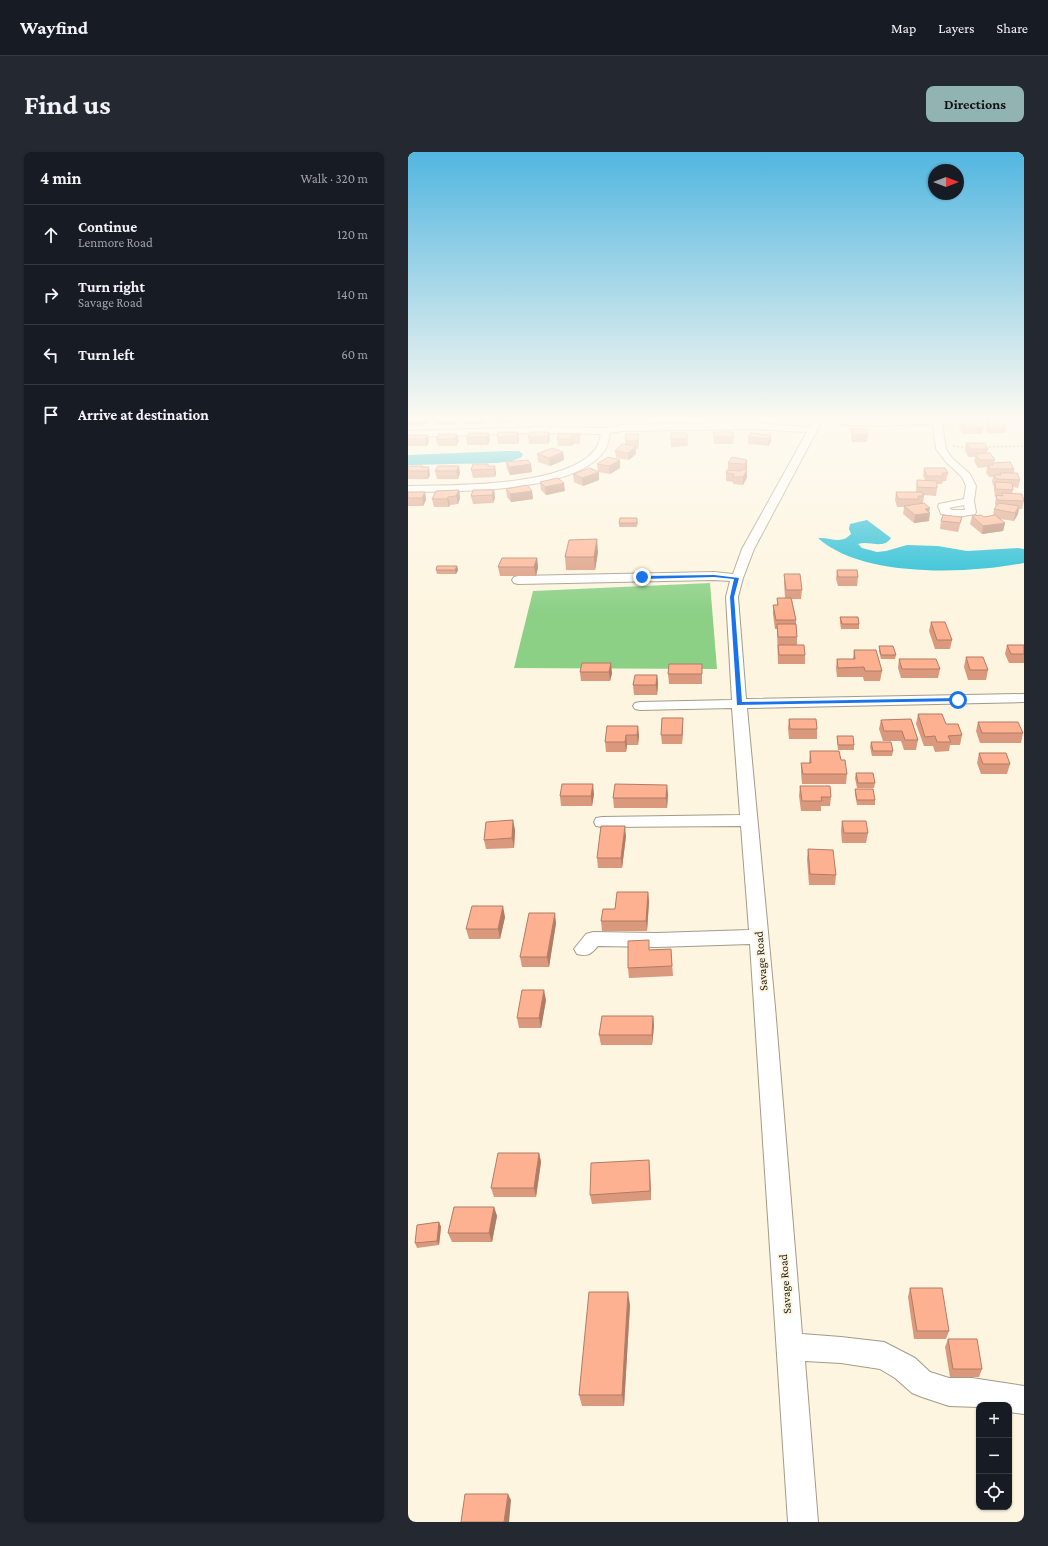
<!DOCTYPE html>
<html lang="en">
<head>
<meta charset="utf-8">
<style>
  body { margin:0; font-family:"Crimson Pro",serif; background:#242831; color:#f1f3f6 }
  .controls { position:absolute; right:12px; bottom:12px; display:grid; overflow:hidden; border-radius:8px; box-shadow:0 1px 3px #0004 }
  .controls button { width:36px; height:36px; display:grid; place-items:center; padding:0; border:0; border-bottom:1px solid #363941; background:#171b24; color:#f1f3f6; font:20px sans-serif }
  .compass { position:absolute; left:520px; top:12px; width:36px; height:36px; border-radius:50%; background:#171b24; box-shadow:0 1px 3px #0004; rotate:90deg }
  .stop { position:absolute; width:12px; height:12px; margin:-9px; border:3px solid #1a73e8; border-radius:50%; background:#fff }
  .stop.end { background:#1a73e8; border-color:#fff; box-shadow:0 1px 4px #0008 }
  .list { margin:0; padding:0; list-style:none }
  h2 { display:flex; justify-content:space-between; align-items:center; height:52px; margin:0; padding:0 16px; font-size:17px }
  h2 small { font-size:13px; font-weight:400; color:#9ea1a6 }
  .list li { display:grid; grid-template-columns:26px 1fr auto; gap:12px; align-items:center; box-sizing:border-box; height:60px; padding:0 16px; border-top:1px solid #363941 }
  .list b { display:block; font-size:15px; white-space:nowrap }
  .list p { margin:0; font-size:13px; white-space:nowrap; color:#9ea1a6 }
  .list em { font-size:13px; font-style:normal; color:#9ea1a6 }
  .icon { flex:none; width:22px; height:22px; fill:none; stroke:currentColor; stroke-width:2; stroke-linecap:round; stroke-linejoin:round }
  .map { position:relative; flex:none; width:616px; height:1370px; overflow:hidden; border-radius:8px }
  header { display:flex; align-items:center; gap:24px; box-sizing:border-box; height:56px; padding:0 20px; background:#171b24; border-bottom:1px solid #363941 }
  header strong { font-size:19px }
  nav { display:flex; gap:22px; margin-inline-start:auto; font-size:14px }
  .intro { display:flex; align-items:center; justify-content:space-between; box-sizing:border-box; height:96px; padding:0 24px }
  h1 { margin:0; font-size:28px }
  .button { padding:10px 18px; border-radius:8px; background:#91b4b2; color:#111; font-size:14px; font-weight:700 }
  main { display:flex; gap:24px; padding:0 24px }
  aside { flex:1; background:#171b24; border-radius:8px; box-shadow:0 1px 3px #0004 }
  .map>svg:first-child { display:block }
</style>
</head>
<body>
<header>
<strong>Wayfind</strong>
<nav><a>Map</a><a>Layers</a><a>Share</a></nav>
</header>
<div class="intro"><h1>Find us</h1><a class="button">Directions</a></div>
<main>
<aside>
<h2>4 min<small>Walk · 320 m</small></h2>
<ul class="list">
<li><svg class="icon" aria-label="ahead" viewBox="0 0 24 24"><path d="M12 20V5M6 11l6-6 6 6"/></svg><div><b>Continue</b><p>Lenmore Road</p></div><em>120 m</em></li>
<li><svg class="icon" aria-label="right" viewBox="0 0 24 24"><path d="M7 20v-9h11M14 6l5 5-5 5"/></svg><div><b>Turn right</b><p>Savage Road</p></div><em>140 m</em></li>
<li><svg class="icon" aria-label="left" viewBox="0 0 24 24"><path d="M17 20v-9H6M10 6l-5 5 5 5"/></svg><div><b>Turn left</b></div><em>60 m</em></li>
<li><svg class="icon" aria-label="arrive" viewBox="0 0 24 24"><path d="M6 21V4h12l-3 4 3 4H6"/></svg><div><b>Arrive at destination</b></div></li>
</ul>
</aside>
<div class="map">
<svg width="616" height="1370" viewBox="0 0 616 1370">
  <rect width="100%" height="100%" fill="#fdf5df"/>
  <path fill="#8cd086" d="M302,431L309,517L106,516L125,439Z"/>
  <path fill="#12b9d3" d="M98,299H111L115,302L114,305L104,309L89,311L0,313V303Z
    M459,368L483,386C475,398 461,388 450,392L454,396L469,400L478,399L499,393L530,394L559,399L610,396L616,397V411C560,422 454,426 410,386C423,385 433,393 443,382L441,377L442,372Z"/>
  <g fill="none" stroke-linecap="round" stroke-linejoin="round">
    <defs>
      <path id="minor" d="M406,269H414L346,397L335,426L330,445L338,547L616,542V550L339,556L367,855L394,1182L433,1185L476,1190L507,1206L522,1220L541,1226H564L616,1234V1262L601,1260V1253H571V1255L541,1254L514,1245L504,1241L487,1226L472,1217L433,1211L397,1209L410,1370H380L342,792L249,795L190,794C183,802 180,805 169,802L166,797L178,782L185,780L249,781L341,778L333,674L194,675L188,674L186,670L188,666L194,665L332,663L324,556L232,558L227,557L225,554L227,551L232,550L324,548L318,445L322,429L306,428L110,432L106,431L104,428L106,425L110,424L306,420L325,422L334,397L399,280L345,277L214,279L202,281C201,286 200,291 198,296C172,342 47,339 0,340V334C42,333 167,336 190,293C191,290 192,285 193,282L134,281L0,285V279L134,275L198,276L214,273L311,271H345L402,275Z
        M421,269H551L550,271L534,272L538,297L544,306L562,322L568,334L566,349L568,360L567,362L550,365L533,362L530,354L531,352L556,347L558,334L554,325L538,310L528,297L525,272C509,272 429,277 421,269ZM556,353L557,358H544L541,356Z"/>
    </defs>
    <use href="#minor" stroke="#a29b87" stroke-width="2"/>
    <path stroke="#aaa493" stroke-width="1.5" stroke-dasharray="2 2" stroke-linecap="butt" d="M545,294L560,296
      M577,295L616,294"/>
    <use href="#minor" fill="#fff" fill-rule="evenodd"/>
  </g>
  <path fill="#da987d" d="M0,269H20L17,274H0Z
    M27,269H49L47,273H28Z
    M56,269H78L76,272H57Z
    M86,269H106L105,271H86Z
    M115,269H135L134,270L115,271Z
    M144,269H164L163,270H144Z
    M552,269L576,275L574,282H555L551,276Z
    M578,269L598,274L597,281H580L577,275Z
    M443,277L460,283L459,290H444L443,285Z
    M110,280L111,288L110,292H90L89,285Z
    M141,280L142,288L140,292H121L120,285Z
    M305,280L326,285L325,292H306Z
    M81,281L82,288L80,293H59L58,285Z
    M263,281H279L280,294L263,295Z
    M49,282L51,289L48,294H30L28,287Z
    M172,282V292H165L164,294H150L149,287Z
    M231,282V289L230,297H228V302L221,308L208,306L207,299L217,293V289Z
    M0,283H20L21,290L19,294H0Z
    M363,283V290L360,294L340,292V285Z
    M558,291L580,297L579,301L587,308L586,311L606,317V321L612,328L610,336L605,335V338L604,342L616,349L614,357H611L610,362L606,369L592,367L597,371L595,379L574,382L562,372L564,364L576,365L585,364L586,357L588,356L587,351L588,345H587L586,338V335L584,330L585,325H581L578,321L579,315L570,316L566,309L567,305H560L557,299Z
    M155,300L156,308L142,314L130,310L129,302Z
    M339,308V316L338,317L339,325L335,333L325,332V330L318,329V321L320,318V311Z
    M98,310L124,320L102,323L99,317Z
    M189,312L212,316L202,322L190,320Z
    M0,314L16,315L22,323L20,327H0Z
    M51,314L52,321L50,327H29L27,319Z
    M80,314H87L88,322L87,325L65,326L63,318Z
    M516,316L540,321L538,329H535L534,332H529V336L528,344L516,343V344L515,351L521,360V369L506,371L495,362L496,355H489L487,348L488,340H508L509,328H517L515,324Z
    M165,322L191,328L175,334L166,330Z
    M132,330L157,339L138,343L133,338Z
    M98,337L124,339L125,347L103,350L99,345Z
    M51,338L52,346L50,352L42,353L41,355H26L24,347Z
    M86,338L87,346L85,351L65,352L63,344Z
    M0,340H17L18,348L15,354H0Z
    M554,365L552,373L550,380L532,377L533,369Z
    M230,370L229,375H211V371Z
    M190,400L187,418H158L157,405Z
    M129,406L130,415L128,424H92L90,415Z
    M49,414L50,418L48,422H29L28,418Z
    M429,418L450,425L449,434H430L428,427Z
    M376,422L394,438L393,447H384L388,468V472L389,485V493L397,503V512H370L369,477H367L365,462V453H369V446H377L376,430Z
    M432,465L451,472V477H433L432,470Z
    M523,470L544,488L542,497H527L521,479Z
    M599,493H616V511H601L597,502Z
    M471,494L488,503L487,507H473L471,499Z
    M446,498L474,519L472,529H456L455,525H429L428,516L429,507H445Z
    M558,505L580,518L578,528H560L556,515Z
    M491,507L532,517L530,526H493L490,516Z
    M174,511L204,521L202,529H173L172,520Z
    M294,512V532H261L260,522Z
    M249,523L250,532L249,543H226L225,533Z
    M510,562L538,572L554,583L552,593H542L541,599L527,600L525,594H516L508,572Z
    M381,567L409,577V587H381L380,576Z
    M503,567L510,588L508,598H496L493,589H475L471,577L473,568Z
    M570,570L615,581L613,591H572L568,579Z
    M199,574L231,583L230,593H219L218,600H198L197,590Z
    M275,575L274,592H254L253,583Z
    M429,584L446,593V598H430L429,589Z
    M463,590L485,599L484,604H464L462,595Z
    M402,599L439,622L438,632H394L393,621V611H401Z
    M571,601L602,612L599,622H573L569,611Z
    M448,621L467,631L466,636H449L447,626Z
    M392,634L423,645L422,654H413V659H393L391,644Z
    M447,637L467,648V653H449L447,642Z
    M186,642L184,654H153L152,644Z
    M260,642L259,656H206L205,646Z
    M434,669L460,681L458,691H434L433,679Z
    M107,678L106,696L78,697L76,688Z
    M218,684L214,716H190L189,706Z
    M400,697L428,723L427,733H401L399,707Z
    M240,740L241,750L239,779H194L193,769L207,757Z
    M97,765L92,787H61L58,777Z
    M148,771L141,815H114L112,805Z
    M263,797L265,824L221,826L220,816L241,798Z
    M138,848L133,876H111L109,866Z
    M245,864L246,874L244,893H193L191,883Z
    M131,1001L133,1010L128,1045H86L83,1036Z
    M242,1017L243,1048L184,1052L182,1043Z
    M86,1055L89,1064L84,1090H44L40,1081Z
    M31,1070L33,1075L31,1093L9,1096L7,1091Z
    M502,1136L541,1179L538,1187H506L500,1145Z
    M222,1153L216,1254H174L171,1243Z
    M540,1187L574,1217L571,1225H542L537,1195Z"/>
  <path fill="#b17c66" d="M16,269H20L17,274Z
    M46,269H49L47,273Z
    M110,280L111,288L110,292L109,284Z
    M141,280L142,288L140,292L139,285Z
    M81,281L82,288L80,293L78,285Z
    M49,282L51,289L48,294L47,287Z
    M172,282V292L171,284Z
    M231,282V289L230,297V289Z
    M20,283L21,290L19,294L17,287Z
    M363,283V290L360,294V287Z
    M164,284L165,292L164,294Z
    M228,294V302L221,308L220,301Z
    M155,300L156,308L142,314L141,306Z
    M212,308V316L202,322L201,314Z
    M339,308V316L337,320V312Z
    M123,312L124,320L102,323L101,315Z
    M51,314L52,321L50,327L48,319Z
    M87,314L88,322L87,325L86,317Z
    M21,315L22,323L20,327L19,319Z
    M339,318V325L335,333V325Z
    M191,320V328L175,334L174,326Z
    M156,331L157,339L138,343L137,335Z
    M51,338L52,346L50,352L48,344Z
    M86,338L87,346L85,351L84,343Z
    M124,339L125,347L103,350L102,342Z
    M17,340L18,348L15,354L14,346Z
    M40,345L42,353L41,355L39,347Z
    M611,354L610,362L606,369L607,361Z
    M522,356L521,361H522L521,369L506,371L507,363L517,357Z
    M597,371L595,379L574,382L575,374Z
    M189,387L190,400L187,418L186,405Z
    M129,406L130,415L128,424L126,415Z
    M49,414L50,418L48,422L47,418Z
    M203,511L204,521L202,529L201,520Z
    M249,523L250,532L249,543L248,533Z
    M275,566V575L274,592V583Z
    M230,574L231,583L230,593L229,583Z
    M218,583L219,593L218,600L217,590Z
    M185,632L186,642L184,654L183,644Z
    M259,633L260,642L259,656L258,646Z
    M105,668L107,678L106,696L104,686Z
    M217,674L218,684L214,716L213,706Z
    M240,740L241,750L239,779L238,769Z
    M95,754L97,765L92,787L90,777Z
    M147,761L148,771L141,815L139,805Z
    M136,838L138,848L133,876L131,866Z
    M245,864L246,874L244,893V883Z
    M131,1001L133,1010L128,1045L126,1036Z
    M241,1008L242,1017L243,1048L242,1039Z
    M86,1055L89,1064L84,1090L81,1081Z
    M31,1070L33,1075L31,1093L29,1089Z
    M220,1140L222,1153L216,1254L214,1243Z
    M100,1342L103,1348L101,1370H96Z"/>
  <path fill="#fdb191" stroke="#b17c66" d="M552,269L572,270L576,275H557Z
    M578,269H594L598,274H581Z
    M443,277H458L460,283H445Z
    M90,280H110L109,284L89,285Z
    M122,280H141L139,285H120Z
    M305,280H325L326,285H306Z
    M61,281H81L78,285H58Z
    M263,281H279V287H263Z
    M343,281L363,283L360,287L340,285Z
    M31,282H49L47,287H28Z
    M151,282H172L171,284H164V287H149Z
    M218,282H231L230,289H217Z
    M0,283H20L17,287H0Z
    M558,291H577L580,297H562Z
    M214,292L228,294L220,301L207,299Z
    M144,296L155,300L141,306L129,302Z
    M582,301L587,308H572L567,302Z
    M200,305L212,308L201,314L189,312Z
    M324,305L339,308L337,312L320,311Z
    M120,308L123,312L101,315L98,310Z
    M602,310L606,317H582L580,313H585L584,311Z
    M65,312H80V314H87L86,317L63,318Z
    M0,314H15L14,315H21L19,319H0Z
    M30,314H51L48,319H27Z
    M182,316L191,320L174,326L165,322Z
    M516,316H537L540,321H534L535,324H519Z
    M334,317L339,318L335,325H325L326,322L318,321L319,318L333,319Z
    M592,321H609L612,328L588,327L586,323H593Z
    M150,326L156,331L137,335L132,330Z
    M509,328L529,329V336L509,335Z
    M587,330L604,331L605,338L588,337Z
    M119,333L124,339L102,342L98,337Z
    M51,338L48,344L40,345L39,347H24L28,339Z
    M65,338H86L84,343L63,344Z
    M0,340H17L14,346H0Z
    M488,340H514L516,344H510L511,347H490Z
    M594,341L614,342L616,349L589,348L588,343L595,344Z
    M516,351L522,356L517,357L522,361L507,363L496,354Z
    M591,351L611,354L607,361L586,357Z
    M535,363L554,365L552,371L533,369Z
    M573,363L576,365L587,363L597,371L575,374L564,364Z
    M212,366H229V371H211Z
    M189,387L186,405H157L161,388Z
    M94,406H129L126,415H90Z
    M29,414H49L47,418H28Z
    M429,418H449L450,425H430Z
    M376,422H392L394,438H378Z
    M369,446H383L388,468H368L365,453H370Z
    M432,465H450L451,472H434Z
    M523,470H537L544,488H529Z
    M369,472H388L389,485H370Z
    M370,493H396L397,503H371Z
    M599,493H616V502H603Z
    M471,494H485L488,503H473Z
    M446,498H468L474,519H457L456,515L430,516L429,507H447Z
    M558,505H575L580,518H562Z
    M491,507H528L532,517H494Z
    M174,511H203L201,520H172Z
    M261,512H294V522H260Z
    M227,523H249L248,533H225Z
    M510,562H534L538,572H550L554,583L540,584L543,590H529L527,584L517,585Z
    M254,566H275L274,583H253Z
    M381,567H408L409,577H382Z
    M503,567L510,588H497L494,579H476L473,568Z
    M570,570H610L615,581H574Z
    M199,574H230L229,583H218L217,590H197Z
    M429,584H445L446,593H430Z
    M463,590H483L485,599H465Z
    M402,599H431L433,608H437L439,622H395L393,611H403Z
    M571,601H598L602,612H575Z
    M448,621H465L467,631H450Z
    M154,632H185L183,644H152Z
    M207,632L259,633L258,646H205Z
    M392,634H422L423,645H413L414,649H394Z
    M447,637H465L467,648H449Z
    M105,668L104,686L76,688L78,670Z
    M434,669H458L460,681H436Z
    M193,674H217L213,706H189Z
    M400,697L425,698L428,723L402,722Z
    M209,740H240L238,769H193L195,757H207Z
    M64,754H95L90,777H58Z
    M121,761H147L139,805H112Z
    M241,788V798L263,797L264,814L220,816V789Z
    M114,838H136L131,866H109Z
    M194,864H245L244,883H191Z
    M90,1001H131L126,1036H83Z
    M241,1008L242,1039L182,1043L183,1011Z
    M46,1055H86L81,1081H40Z
    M31,1070L29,1089L7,1091L9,1073Z
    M502,1136H534L541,1179H509Z
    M181,1140H220L214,1243H171Z
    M540,1187H569L574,1217H545Z
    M57,1342H100L96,1370H53Z"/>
  <linearGradient id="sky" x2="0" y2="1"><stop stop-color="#52b6e0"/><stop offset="0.58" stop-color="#fefaf1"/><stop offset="1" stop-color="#fefaf1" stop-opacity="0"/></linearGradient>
  <rect width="616" height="460" fill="url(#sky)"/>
  <path fill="#1a73e8" d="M306,423L331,426L326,445L334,550L550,546L553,548L550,549L329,553L322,445L326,427L306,425L234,427L232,425L234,424Z"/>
  <g text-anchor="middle" stroke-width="4" stroke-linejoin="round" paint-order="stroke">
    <g font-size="12" fill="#1e1b14" stroke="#fdf5df">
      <text transform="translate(353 809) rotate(-95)" y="4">Savage Road</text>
      <text transform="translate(377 1132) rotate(-94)" y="4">Savage Road</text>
    </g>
  </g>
</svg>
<div class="controls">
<button>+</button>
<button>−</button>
<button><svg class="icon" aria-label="locate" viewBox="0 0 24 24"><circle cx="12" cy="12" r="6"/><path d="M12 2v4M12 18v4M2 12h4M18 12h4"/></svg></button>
</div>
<svg class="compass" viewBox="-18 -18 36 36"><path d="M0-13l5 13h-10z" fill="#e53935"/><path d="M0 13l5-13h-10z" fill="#9ea1a6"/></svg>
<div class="stop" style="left:550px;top:548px"></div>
<div class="stop end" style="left:234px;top:425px"></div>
</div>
</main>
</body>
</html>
